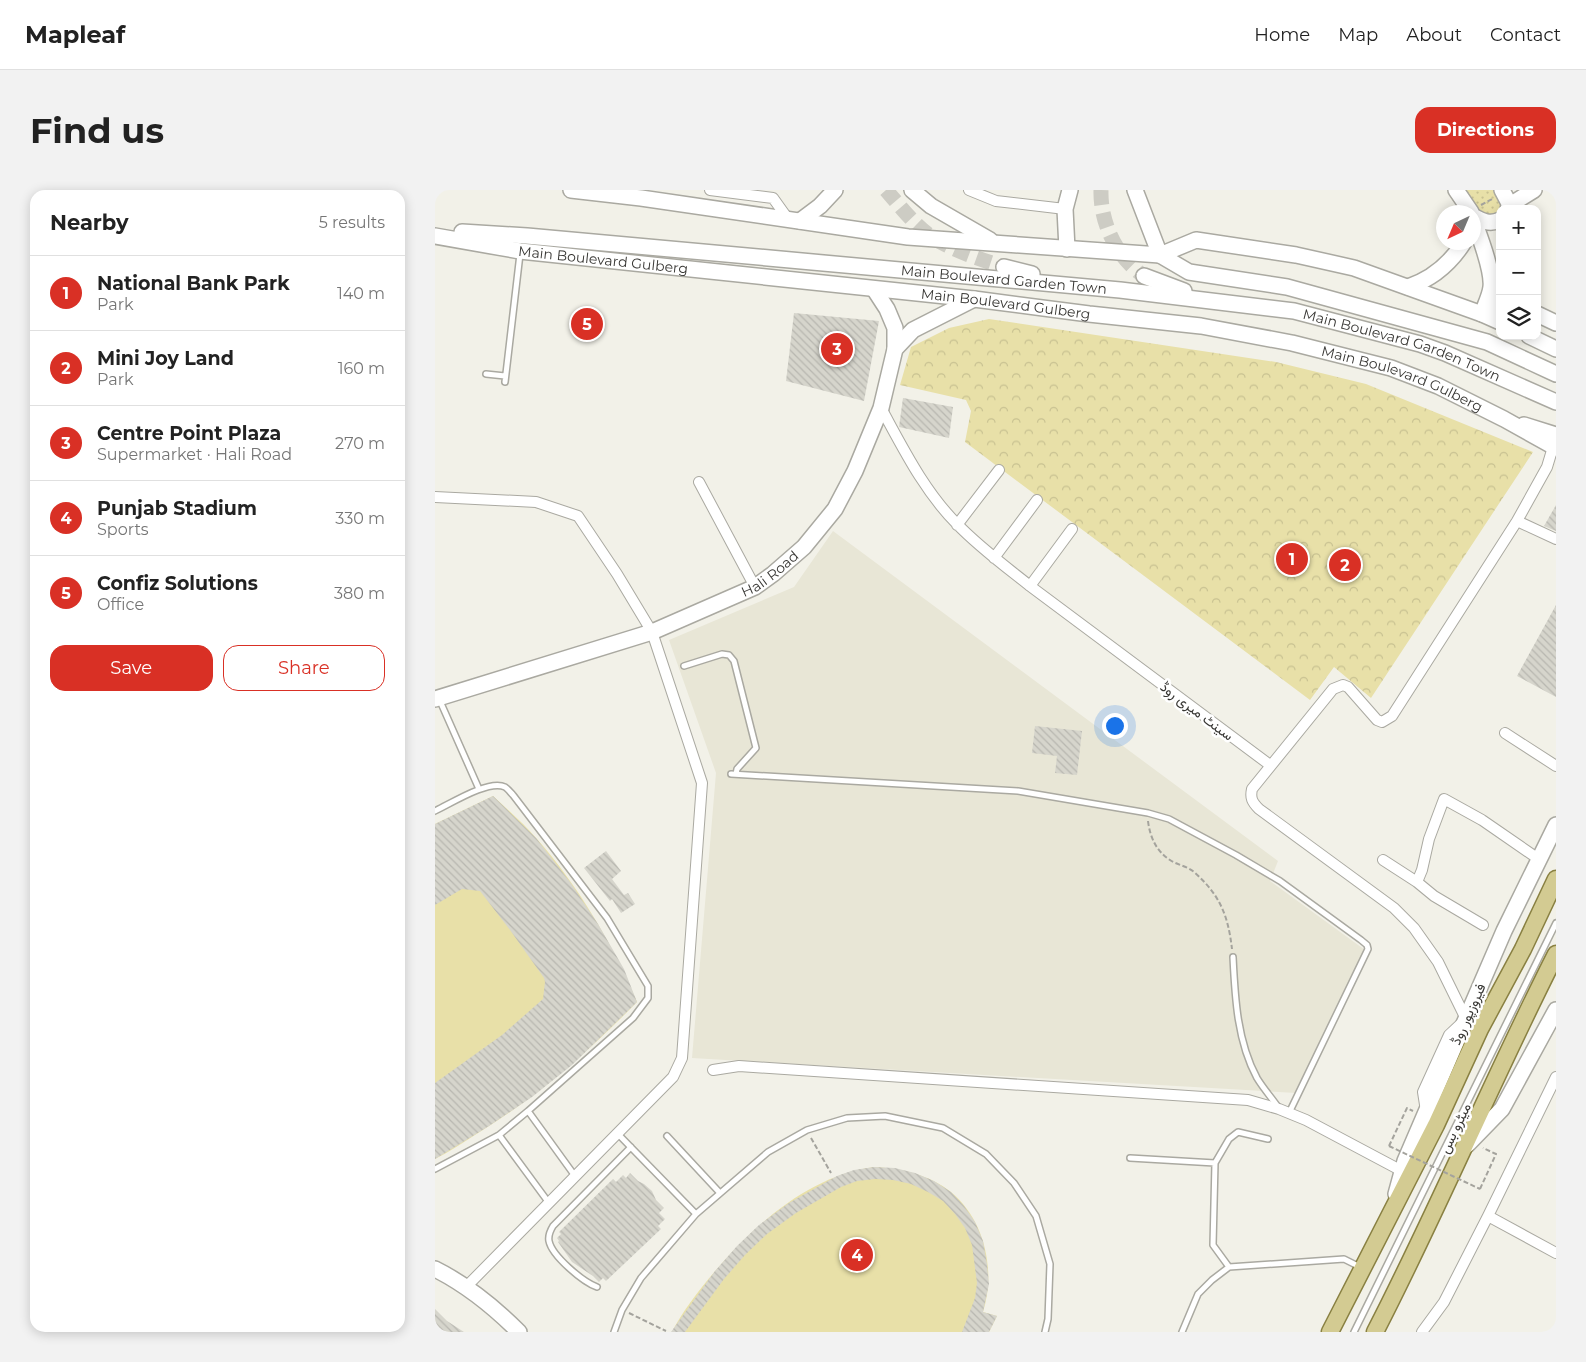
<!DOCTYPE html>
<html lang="en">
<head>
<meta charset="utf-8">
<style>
  body { margin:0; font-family:Montserrat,Vazirmatn,sans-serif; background:#f2f2f2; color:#222 }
  .controls { position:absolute; right:15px; top:15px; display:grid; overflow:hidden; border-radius:10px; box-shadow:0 2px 12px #0003 }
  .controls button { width:45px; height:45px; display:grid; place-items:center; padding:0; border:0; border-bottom:1px solid #e0e0e0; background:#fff; color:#222; font:25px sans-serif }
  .compass { position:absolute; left:1001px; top:15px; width:45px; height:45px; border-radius:50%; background:#fff; box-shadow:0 2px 12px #0003; rotate:224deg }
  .you { position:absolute; left:679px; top:535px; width:18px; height:18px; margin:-12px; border:4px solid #fff; border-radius:50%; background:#1a73e8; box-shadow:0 0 0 8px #1a73e833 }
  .badge { display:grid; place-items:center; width:32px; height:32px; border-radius:50%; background:#d93025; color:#fff; font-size:16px; font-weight:700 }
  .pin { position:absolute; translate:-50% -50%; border:2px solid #fff; box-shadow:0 1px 5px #0006 }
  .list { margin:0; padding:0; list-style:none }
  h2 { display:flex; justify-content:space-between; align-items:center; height:65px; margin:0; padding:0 20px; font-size:21px }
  h2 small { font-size:16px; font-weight:400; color:#767676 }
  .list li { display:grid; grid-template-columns:32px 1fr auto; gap:15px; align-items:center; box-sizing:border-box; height:75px; padding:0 20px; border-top:1px solid #e0e0e0 }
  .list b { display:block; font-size:19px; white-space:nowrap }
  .list p { margin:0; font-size:16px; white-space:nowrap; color:#767676 }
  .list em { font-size:16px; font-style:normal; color:#767676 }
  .actions { display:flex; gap:10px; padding:15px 20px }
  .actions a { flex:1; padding:11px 0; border:1px solid #d93025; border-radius:15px; text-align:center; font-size:18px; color:#d93025 }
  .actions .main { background:#d93025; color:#fff }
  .icon { flex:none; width:28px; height:28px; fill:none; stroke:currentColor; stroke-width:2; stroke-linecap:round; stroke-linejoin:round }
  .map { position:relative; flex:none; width:1121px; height:1142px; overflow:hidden; border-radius:15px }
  header { display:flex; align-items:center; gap:30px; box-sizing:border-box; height:70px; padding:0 25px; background:#fff; border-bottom:1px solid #e0e0e0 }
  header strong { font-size:24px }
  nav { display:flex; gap:28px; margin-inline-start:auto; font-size:18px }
  .intro { display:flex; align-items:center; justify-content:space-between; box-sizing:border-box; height:120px; padding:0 30px }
  h1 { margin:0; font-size:35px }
  .button { padding:12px 22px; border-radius:15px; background:#d93025; color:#fff; font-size:18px; font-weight:700 }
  main { display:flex; gap:30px; padding:0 30px }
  aside { flex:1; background:#fff; border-radius:15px; box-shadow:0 2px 12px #0003 }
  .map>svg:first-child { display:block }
</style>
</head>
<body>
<header>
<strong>Mapleaf</strong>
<nav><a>Home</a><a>Map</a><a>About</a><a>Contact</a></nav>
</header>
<div class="intro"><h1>Find us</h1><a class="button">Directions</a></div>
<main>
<aside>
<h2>Nearby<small>5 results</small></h2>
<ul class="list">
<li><span class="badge">1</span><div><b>National Bank Park</b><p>Park</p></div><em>140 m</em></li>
<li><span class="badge">2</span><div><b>Mini Joy Land</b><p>Park</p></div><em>160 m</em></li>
<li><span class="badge">3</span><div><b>Centre Point Plaza</b><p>Supermarket · Hali Road</p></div><em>270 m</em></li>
<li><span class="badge">4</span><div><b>Punjab Stadium</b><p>Sports</p></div><em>330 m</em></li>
<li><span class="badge">5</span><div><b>Confiz Solutions</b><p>Office</p></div><em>380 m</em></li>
</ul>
<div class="actions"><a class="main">Save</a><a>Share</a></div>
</aside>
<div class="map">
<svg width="1121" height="1142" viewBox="0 0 1121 1142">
  <defs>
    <pattern id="grass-dots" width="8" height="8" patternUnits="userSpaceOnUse" patternTransform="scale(1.25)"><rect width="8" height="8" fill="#e8e0a8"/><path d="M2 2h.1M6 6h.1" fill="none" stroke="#c8c191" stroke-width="1.8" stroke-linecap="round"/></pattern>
    <pattern id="park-crowns" width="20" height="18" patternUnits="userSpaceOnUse" patternTransform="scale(1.25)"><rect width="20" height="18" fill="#e8e0a8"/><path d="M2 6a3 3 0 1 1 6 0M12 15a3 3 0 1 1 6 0" fill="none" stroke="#c8c191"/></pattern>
    <pattern id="building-back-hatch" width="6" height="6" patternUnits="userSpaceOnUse" patternTransform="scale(1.25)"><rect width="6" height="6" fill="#d6d5cc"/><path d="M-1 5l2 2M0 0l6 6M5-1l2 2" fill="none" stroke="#b8b7b0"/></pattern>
  </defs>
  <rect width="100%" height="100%" fill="#f2f1e8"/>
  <path fill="#e8e6d6" d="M398,341L843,671L835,691L930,760L861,903L257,868L281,583L234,450L359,397Z"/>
  <path fill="url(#grass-dots)" d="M1021,0H1067L1073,19H1065V30L1055,33Z"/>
  <path fill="url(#park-crowns)" d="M554,129L841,172L931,194L1098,262L936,508L899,477L875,510L530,252L536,221L531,210L465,195L476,157L514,138Z"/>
  <path fill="#e8e0a8" d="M58,606C73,620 89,634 102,649C144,697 177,753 202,812C151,864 102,907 40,945C27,953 14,962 0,969V634Z
    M439,977C465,978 495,985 516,1002C550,1030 561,1081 548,1122L562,1126L554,1142H237C245,1126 256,1111 267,1097C309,1044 369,986 439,977Z"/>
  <path fill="url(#building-back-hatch)" d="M359,123L444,131L429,211L351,191Z
    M468,208L518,217L514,248L464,237Z
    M1121,315V341L1109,336Z
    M1121,415V507L1082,486Z
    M600,536L647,541L642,585L620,583L622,566L597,563Z
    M58,606L101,648L135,692L163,734L189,779L202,812L137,875L97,907L54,936L0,969V893L67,845L108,809L110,792L109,788L75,740L45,701L27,699L0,715V634Z
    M171,661L186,681L177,689L189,705L193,703L200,714L186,723L177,709L175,711L149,678Z
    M439,977L460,978L480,983L499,991L516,1002L529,1016L540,1032L548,1051L552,1074L554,1094L548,1122L562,1126L554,1142H527L540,1108L542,1093L537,1055L530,1038L520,1024L508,1011L493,1002L476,994L458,990L440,989L422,991L406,997L361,1023L332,1044L310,1065L289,1089L250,1142H236L280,1081L302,1056L324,1035L354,1013L402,986L419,980Z
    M195,983L203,991L209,994L217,1001L221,1010L229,1018L224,1023L230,1029L223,1036L226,1039L171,1091L168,1088L164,1092L158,1086L137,1072L123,1052L124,1051L122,1048L126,1044L124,1042L178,989L181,992L188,985L191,988Z
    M0,1119L12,1131L29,1142H0Z"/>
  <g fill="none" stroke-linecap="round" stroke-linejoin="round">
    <path stroke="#cdccc4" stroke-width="15" stroke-dasharray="15 8" stroke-linecap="butt" d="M451,0C465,16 480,36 497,47C519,61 545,69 569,77
      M666,0C665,33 682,68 709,86"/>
    <defs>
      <path id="lane" d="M51,184L70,186
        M70,192L85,64
        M249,476L287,464L294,465L299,471L321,558L302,579L301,584
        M5,511L44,599
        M296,584L583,601L713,623L734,629L801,665L845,691L926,750L932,755L933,759L854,923
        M0,621C15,614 54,589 70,597C73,599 76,603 78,605L172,728L213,796V808L198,828L93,921L140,986
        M798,767C800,807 802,851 822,888C828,898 836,907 843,917
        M182,943L261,1024
        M64,945L93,921
        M232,946L285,1003
        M695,968L780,973
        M0,979L64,945L114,1013
        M794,1077L778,1055L780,973L794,949L803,942L833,949
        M162,1097C148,1092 117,1066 114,1051C113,1046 115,1041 118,1036L196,957
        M179,1142L187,1120L206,1088L261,1024L333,962L372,940L412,928L450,926L508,938L551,964L579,993L601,1026L615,1074L613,1129L610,1142
        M747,1142L763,1104L777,1090L794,1077L909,1069L925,1077
        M919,1142L1121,733"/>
      <path id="street" d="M275,0L338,8L353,29
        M534,0L561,11L630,19
        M446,218C468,258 489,301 522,334C544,357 570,376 595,396L835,575
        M264,292L320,397
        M0,307L101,312L143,326L182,384L217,442L267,593L247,868L238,887L31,1097
        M1082,331L1121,349
        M522,335L564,280
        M559,368L602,310
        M595,396L637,339
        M1070,543L1121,576
        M948,670L982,692
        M1048,735L999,706L982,692L987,680L994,649L1009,609L1047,630L1105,670
        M278,880L304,876L813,910L844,919L871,930L967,981
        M991,921L988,902L1014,845L1031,829L1003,772L979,738L959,718L824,619C817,612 815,608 817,599L898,499L908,495L913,497L942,530L947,532L957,526L1082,331L1112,277L1118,257
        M1053,1026L1121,1063
        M987,1142L1009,1112L1053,1026L1121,887"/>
      <g id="secondary">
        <path d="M136,0L206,8L473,47L725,65L761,50L861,65L919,78L1047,124L1065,132"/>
        <path d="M477,0L496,16L555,50"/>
        <path d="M700,0L725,65L754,82L852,97L1052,152L1121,184"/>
        <path d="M1021,0L1036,22"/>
        <path d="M1067,0L1077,19"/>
        <path d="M1073,19L1075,15L1099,0"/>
        <path d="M1038,26C1047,31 1055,35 1065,30"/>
        <path d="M1038,28C1044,45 1058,80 1056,97C1055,106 1050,115 1047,124"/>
        <path d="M365,31L385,16L400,0"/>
        <path id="s1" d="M27,42L92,46L685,100L859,121L985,154L1010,163L1121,212"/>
        <path id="s2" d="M0,46L85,61L539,109L654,124L766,136L857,153L956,178L1003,196L1069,229L1121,258"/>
        <path d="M632,59L630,19L635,0"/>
        <path d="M569,77L597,84"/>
        <path d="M709,86L749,101"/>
        <path d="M973,97C997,89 1015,74 1029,52"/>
        <path d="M439,99L452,119L460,138V159"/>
        <path d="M1102,124L1121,133"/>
        <path d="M1053,126L1061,115L1065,113"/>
        <path d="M1094,146L1121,159"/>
        <path d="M1089,235L1121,245"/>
        <path id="s3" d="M0,509L217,442L320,397L338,384L369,357L400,319L420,281L446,218L460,159L478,140L539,109"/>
        <path d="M1032,955L1067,919L1121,820"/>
        <path d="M961,1004L970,971L1031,829L1069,741L1121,635"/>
        <path d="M0,1079C32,1095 59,1117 84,1142"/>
      </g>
      <path id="primary" d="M895,1142L1001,935L1045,839L1088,759L1121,689
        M940,1142C1004,1018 1058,888 1121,764"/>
    </defs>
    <use href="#lane" stroke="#aaa9a1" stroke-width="8"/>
    <use href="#street" stroke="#aaa9a1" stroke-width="12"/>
    <use href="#secondary" stroke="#aaa9a1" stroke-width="18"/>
    <use href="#primary" stroke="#898042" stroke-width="19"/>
    <path stroke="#a4a39d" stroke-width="2" stroke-dasharray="5 2.5" stroke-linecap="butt" d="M1046,15L1057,9
      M713,631C715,647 721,661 735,670C742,675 752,676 759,682C785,705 793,725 797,759
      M376,948L396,983
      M954,956L972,918L978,921
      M1045,999L1061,964L1048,958
      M194,1123L231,1141"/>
    <use href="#lane" stroke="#fff" stroke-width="5"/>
    <use href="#street" stroke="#fff" stroke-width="10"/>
    <use href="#secondary" stroke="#fff" stroke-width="15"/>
    <use href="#primary" stroke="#d3cb92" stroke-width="16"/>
    <path stroke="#a4a39d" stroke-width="2" stroke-dasharray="5 2.5" stroke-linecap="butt" d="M954,956L1045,999"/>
  </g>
  <g text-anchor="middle" stroke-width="5" stroke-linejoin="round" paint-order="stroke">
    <g font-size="14" fill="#383734" stroke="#fff">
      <text dy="5" stroke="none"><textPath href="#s2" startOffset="170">Main Boulevard Gulberg</textPath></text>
      <text dy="5" stroke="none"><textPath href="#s1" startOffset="544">Main Boulevard Garden Town</textPath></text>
      <text dy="5" stroke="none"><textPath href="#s2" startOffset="575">Main Boulevard Gulberg</textPath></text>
      <text dy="5" stroke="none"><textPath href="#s1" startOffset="949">Main Boulevard Garden Town</textPath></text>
      <text dy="5" stroke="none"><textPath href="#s2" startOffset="980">Main Boulevard Gulberg</textPath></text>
      <text dy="5" stroke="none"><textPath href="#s3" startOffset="359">Hali Road</textPath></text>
      <text transform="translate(762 521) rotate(37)" y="5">سینٹ میری روڈ</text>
      <text transform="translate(1033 824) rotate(-66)" y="5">فیروزپور روڈ</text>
      <text transform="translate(1020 938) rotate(-64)" y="5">میٹرو بس</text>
    </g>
  </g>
</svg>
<div class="controls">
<button>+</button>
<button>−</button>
<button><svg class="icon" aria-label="layers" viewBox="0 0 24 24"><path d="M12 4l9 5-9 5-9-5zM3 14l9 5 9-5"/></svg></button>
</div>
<svg class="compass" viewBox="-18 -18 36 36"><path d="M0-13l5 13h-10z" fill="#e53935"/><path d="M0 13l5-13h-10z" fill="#767676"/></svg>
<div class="you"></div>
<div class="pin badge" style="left:857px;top:369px">1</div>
<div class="pin badge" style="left:910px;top:375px">2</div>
<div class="pin badge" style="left:402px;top:159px">3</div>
<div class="pin badge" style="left:422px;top:1065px">4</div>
<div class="pin badge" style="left:152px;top:134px">5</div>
</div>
</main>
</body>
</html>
